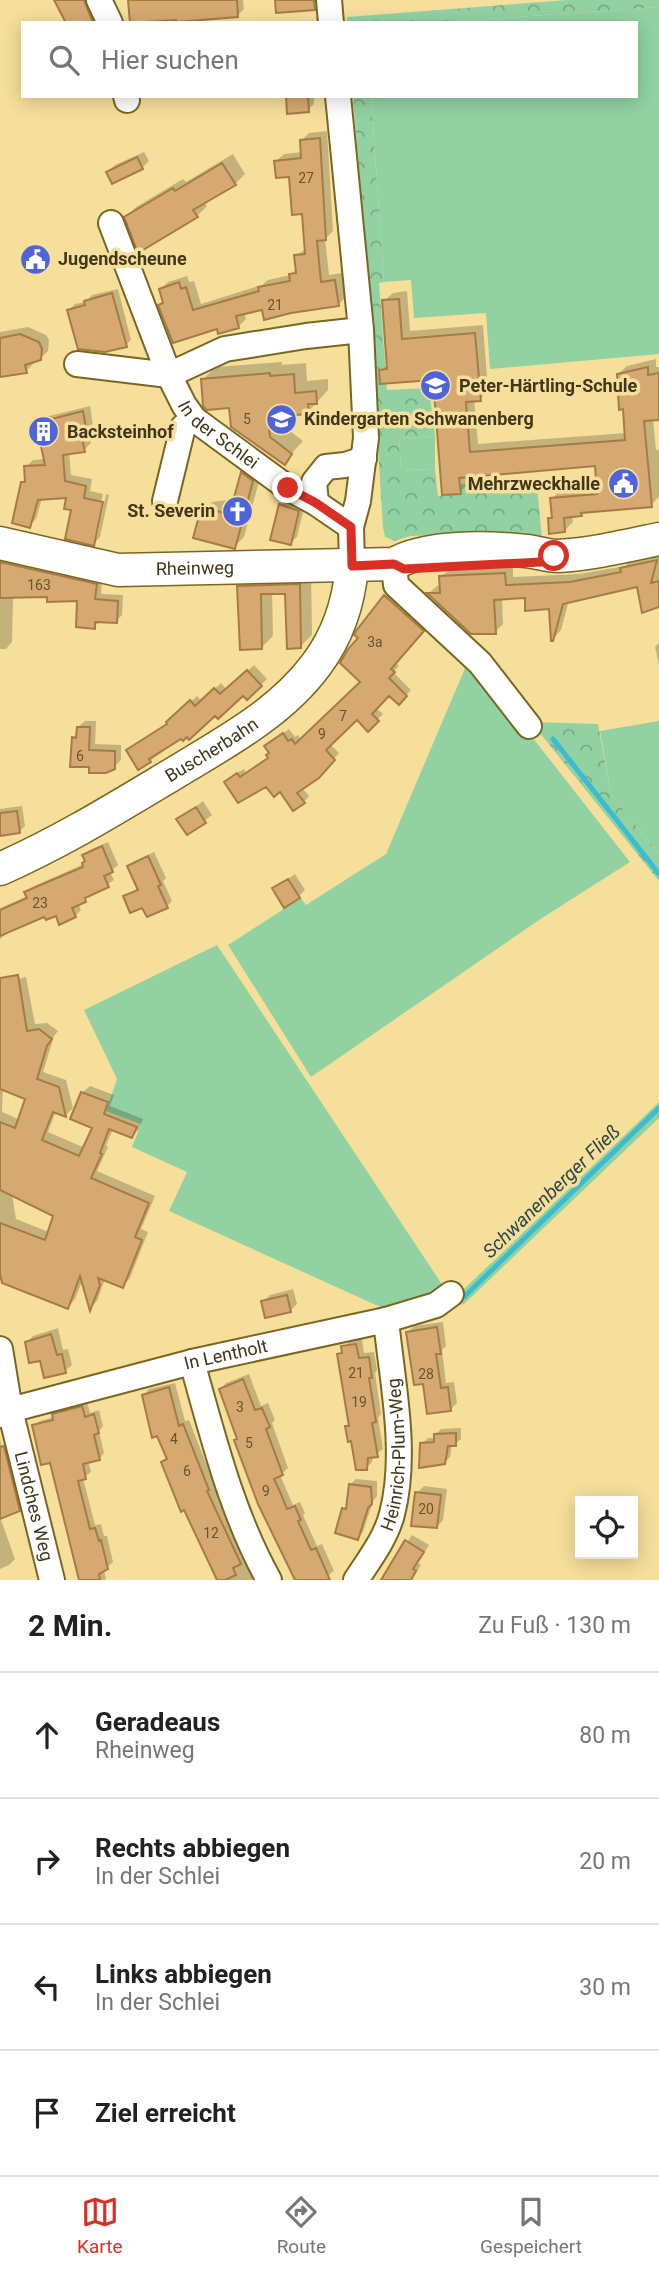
<!DOCTYPE html>
<html lang="de">
<head>
<meta charset="utf-8">
<style>
  body { margin:0; font-family:Roboto,sans-serif; background:#f2f2f2; color:#222 }
  .controls { position:absolute; right:21px; bottom:21px; display:grid; overflow:hidden; border-radius:0px; box-shadow:0 4px 18px #0003 }
  .controls button { width:63px; height:63px; display:grid; place-items:center; padding:0; border:0; border-bottom:2px solid #e0e0e0; background:#fff; color:#222; font:35px sans-serif }
  .stop { position:absolute; width:21px; height:21px; margin:-16px; border:5px solid #d93025; border-radius:50%; background:#fff }
  .stop.end { background:#d93025; border-color:#fff; box-shadow:0 2px 7px #0008 }
  .list { margin:0; padding:0; list-style:none }
  h2 { display:flex; justify-content:space-between; align-items:center; height:91px; margin:0; padding:0 28px; font-size:30px }
  h2 small { font-size:23px; font-weight:400; color:#767676 }
  .list li { display:grid; grid-template-columns:46px 1fr auto; gap:21px; align-items:center; box-sizing:border-box; height:126px; padding:0 28px; border-top:2px solid #e0e0e0 }
  .list b { display:block; font-size:26px; white-space:nowrap }
  .list p { margin:0; font-size:23px; white-space:nowrap; color:#767676 }
  .list em { font-size:23px; font-style:normal; color:#767676 }
  .icon { flex:none; width:38px; height:38px; fill:none; stroke:currentColor; stroke-width:2; stroke-linecap:round; stroke-linejoin:round }
  .map { position:relative; flex:none; width:659px; height:1580px; overflow:hidden }
  .search { position:absolute; background:#fff; box-shadow:0 4px 18px #0003; left:21px; right:21px; top:21px; height:77px; display:flex; align-items:center; gap:18px; box-sizing:border-box; padding:0 24px; border-radius:0px; color:#767676; font-size:26px }
  .sheet { height:595px; background:#fff }
  nav { display:flex; justify-content:space-around; align-items:center; box-sizing:border-box; height:98px; border-top:2px solid #e0e0e0; background:#fff; font-size:19px; color:#767676 }
  nav a { display:grid; justify-items:center; gap:4px }
  nav .on { color:#d93025 }
  .map>svg:first-child { display:block }
</style>
</head>
<body>
<div class="map">
<svg width="659" height="1580" viewBox="0 0 659 1580">
  <defs>
    <pattern id="forest-crowns" width="20" height="18" patternUnits="userSpaceOnUse" patternTransform="scale(1.75)"><rect width="20" height="18" fill="#92d2a2"/><path d="M2 6a3 3 0 1 1 6 0M12 15a3 3 0 1 1 6 0" fill="none" stroke="#79ab83"/></pattern>
  </defs>
  <rect width="100%" height="100%" fill="#f6df9b"/>
  <path fill="#92d2a2" d="M659,7V354L490,369L486,313L414,318L411,280L384,282L371,96H636V23H431Z
    M435,436V469L401,470L399,438Z
    M466,666L525,728L630,862L539,920L311,1077L228,945L301,898L306,905L386,854Z
    M659,721V854L611,794L600,731Z
    M217,945L447,1292L389,1311L169,1211L187,1172L132,1147L141,1124L106,1111L117,1079L84,1010Z
    M659,1102V1118L463,1305L459,1297L461,1292Z"/>
  <path fill="url(#forest-crowns)" d="M568,0H659V7L431,23H347V17Z
    M353,96H371L384,282L379,283L387,390L429,388L435,436L399,438L401,470L435,469L438,496L461,494V484L531,478L532,484L537,486L542,538L504,533L410,536L395,541L385,537L383,528L367,273Z
    M531,722L598,724L611,794L659,854V881Z"/>
  <path fill="#0003" fill-rule="evenodd" d="M56,0H91L103,23H70Z
    M131,0H243L244,9L238,15Z
    M285,96H316L314,99V104L308,110L286,102Z
    M327,131L333,231L325,239L329,275L342,273L346,297L338,305L264,307L244,312L246,319L238,327H218L160,305L164,301L161,289L168,282L187,276L189,282L194,281L201,304L262,285L268,280L290,275L298,268L296,256L307,248L303,213L291,175L276,161L284,154L302,152L301,141L309,133Z
    M144,152L149,161L142,168L108,172L115,165Z
    M233,154L245,174L235,184L204,202L207,206L197,216L126,217L136,207L183,179L186,182Z
    M34,246L47,250L40,267L31,249Z
    M118,289L131,340L126,345L69,310L75,304L86,302L92,295Z
    M407,291L410,331L483,325L488,390L480,399H474L478,444L626,433L618,374L627,366L656,359V367H659V418L653,419L656,450H659V497L651,505L585,511L581,515H572L573,522L564,531L550,519L553,515L552,499L560,490L598,487L596,464L468,475V484L460,492L435,378L381,371L389,363L384,301L393,293Z
    M28,327L46,335L49,340L48,351L40,359L33,361V364L26,371L0,376V332Z
    M282,362V365L306,363L307,381L328,379V390L308,412L281,414L282,425L303,441L284,462L203,380L215,367Z
    M90,406L93,425L88,430L91,443L84,450L69,452L71,475L92,479L90,491L103,494L93,538H97L106,494L109,495L100,537L93,544L68,496L42,498L36,519L29,526L23,483L27,479L26,467L33,460L46,459L38,424L45,417Z
    M253,463L262,470L244,537L234,547L202,513L212,502L227,500L235,504L243,473Z
    M287,498L305,504L297,537L290,543L280,505Z
    M0,554L102,578L101,594L123,595L122,615L116,621H100L94,627L79,600L48,595L16,596L13,599L12,642L6,649H0Z
    M659,554V606L638,585L569,600L561,630L553,639L551,608L526,596L502,598L503,624L495,632L429,593L437,586L442,585L441,577L450,569L513,566V577L579,574L625,566L631,560Z
    M311,574L312,635L301,646L287,592H272L273,636L261,648L239,586L250,575Z
    M391,590L428,624L395,662L399,666L393,672L411,690L399,703L390,694L376,708L383,714L368,729L357,718L330,744L339,753L318,777L302,788L309,796L304,802L280,789L232,776L244,769L246,772L270,757V753L266,746L289,729L295,737L298,735L301,740L362,682L360,638L357,632Z
    M659,643V665L655,647Z
    M254,665L267,679L247,698L243,693L150,761L128,750L169,723L197,696L202,701L221,683L227,690Z
    M85,721H96L95,744L121,745V760L114,767L91,766L73,738L78,733V727Z
    M203,801L212,815L188,833L179,819Z
    M22,806L25,826L19,832L0,834V809Z
    M108,842L118,865L110,872L114,880L78,903L81,910L75,916L60,922L57,914L45,915L10,931L0,939V908L28,896L26,893L32,887L84,864L86,861L84,856L90,850Z
    M154,852L166,878L163,881L172,901L167,906L125,897L139,887L129,866L135,861Z
    M295,874L305,890L299,896L274,889Z
    M26,977L35,1024L47,1023L58,1031L54,1036L43,1072L66,1080L73,1108L66,1115L56,1111L48,1132L85,1148L94,1127L82,1093L90,1086L114,1095L110,1106L143,1119L139,1129L132,1136L113,1129L106,1145L108,1147L97,1171L155,1196L141,1229L148,1232L130,1278L123,1286L105,1279L97,1301L91,1307L83,1279L75,1299L68,1307L0,1266V983ZM3,1089L27,1098L20,1120L2,1112ZM12,1194L55,1215L49,1232L16,1219Z
    M293,1289L297,1304L290,1311L263,1302L270,1295Z
    M443,1322L446,1346L442,1350L446,1383L454,1382L457,1403L451,1409L408,1332L414,1326Z
    M58,1328L63,1350L68,1349L72,1365L65,1371L41,1359L26,1343L33,1336Z
    M362,1339L364,1353L374,1352L377,1370L375,1373L381,1414L378,1418L383,1449L373,1456L372,1462L366,1468L347,1427L350,1424L339,1355L349,1341Z
    M249,1374L261,1406L268,1403L275,1420L272,1423L288,1468L280,1475L293,1505L300,1502L305,1513L303,1515L317,1546L322,1544L334,1571L321,1580H297L221,1389L226,1383Z
    M175,1383L185,1421L189,1420L226,1514L258,1580H219L163,1462L168,1457L144,1395L149,1389Z
    M87,1402L90,1413L99,1410L103,1426L99,1431L104,1453L99,1459L88,1461L91,1472L83,1478L95,1525L101,1524L104,1536H107L113,1562L104,1570L106,1580H80L51,1461L34,1426L40,1421L54,1417L59,1410Z
    M461,1428V1439L455,1444H452L450,1457L444,1463L422,1444L428,1438H436V1434L441,1429Z
    M8,1432L25,1503L21,1508L2,1434Z
    M0,1439L17,1509H20L0,1517L15,1559L9,1565L0,1569Z
    M356,1479L377,1481V1496L373,1501L363,1532L358,1538L344,1509L348,1504L350,1485Z
    M424,1486L447,1489L443,1520L437,1527L417,1493Z
    M412,1535L429,1545L418,1563L421,1565L413,1578L410,1580H382Z"/>
  <g fill="none" stroke-linecap="round" stroke-linejoin="round">
    <path stroke="#3cbcd2" stroke-width="5" d="M553,739L659,874
      M465,1296L659,1108"/>
  </g>
  <path fill="#d6a972" stroke="#a67b44" stroke-width="2" d="M54,0H84L93,23H66Z
    M128,0H237L238,17L177,22L176,20L130,23Z
    M275,0H314L315,10L276,13Z
    M286,96H308L309,112L287,114Z
    M320,138L326,240L317,241L321,282L335,280L339,306L291,313L264,320L262,310L236,316L239,328L218,334L217,329L173,343L158,305L163,303L159,289L179,282L181,289L186,287L193,310L259,291L258,287L290,281L289,274L296,273L294,255L305,254L302,214L292,215L289,177L276,178L274,161L301,158L300,140Z
    M137,157L143,169L112,184L106,172Z
    M222,163L236,185L193,210L198,217L138,253L124,217L173,188L175,191Z
    M29,248L45,252L41,269L25,265Z
    M112,293L127,347L105,352L78,349L67,310L85,305L84,301Z
    M399,299L402,339L475,333L481,401L466,402L470,452L625,440L623,409L619,410L617,374L648,367V375L659,373V420L644,421L652,507L581,513L582,516L564,518L565,532L549,534L548,518H552L550,498L597,494L595,466L459,478L461,494L442,495L433,380L380,384L379,370L387,369L382,300Z
    M20,334L39,342L42,349L41,360L25,365L27,373L0,377V338Z
    M270,373V376L294,374L295,393L316,391L317,404H308L309,414L268,417L270,437L292,454L285,465L231,427L229,408L207,410L203,406L201,379Z
    M83,411L87,434H81L85,452L63,455L65,481L86,486L84,498L103,502L94,546L65,539L71,510L64,509L66,498L38,500L30,528L12,523L21,482H25L24,466L45,465L36,423Z
    M241,472L253,481L235,549L193,538L200,512L216,510L229,516Z
    M279,504L299,511L291,545L270,540Z
    M657,560L651,583L659,581V607L642,613L637,587L563,604L553,641H551L549,609L525,611V598L494,600L496,634H471L427,593H440L439,576L505,573L506,585L570,582L621,572L620,568Z
    M0,562L97,584L95,599L118,601L117,623L95,622V629L76,627L77,601L47,602V597L0,598Z
    M300,584L301,648L287,649L285,594H261L262,649L240,650L237,586Z
    M384,595L424,631L391,669L395,672L389,678L407,696L399,705L389,696L372,714L379,721L368,732L357,720L326,750L335,760L319,778L297,793L305,803L293,811L280,792L274,797L266,787L238,803L224,782L237,773L240,777L268,758L266,755L269,753L264,746L283,733L288,741L292,739L295,744L360,682L340,663L348,649L358,638L354,635L356,631Z
    M247,670L262,686L247,700L243,696L218,719L215,716L189,740L187,737L183,741L181,739L149,759L151,762L138,770L126,750L167,724L166,722L190,700L195,706L214,688L220,694Z
    M77,727H90L89,750L115,751V769L106,773H89V767H70L72,737L76,738Z
    M196,807L206,823L187,835L176,819Z
    M17,811L20,833L0,836V813Z
    M102,846L113,872L104,876L109,887L85,898L86,902L72,908L76,917L59,925L56,916L46,920L44,917L0,936V910L27,898L24,892L83,867L82,863L85,861L82,855Z
    M148,856L161,885L158,886L168,908L147,917L142,908L130,913L123,896L138,890L127,866Z
    M288,879L300,898L284,908L272,888Z
    M18,975L27,1031L39,1029L52,1039L47,1046L37,1079L59,1087L66,1117L53,1112L42,1140L79,1156L92,1128L70,1119L81,1092L108,1102L104,1114L137,1127L132,1138L109,1129L100,1153L102,1154L91,1178L149,1203L135,1237L142,1240L123,1288L98,1278L100,1285L90,1311L80,1276L68,1309L2,1283L0,1274V1223L45,1240L53,1216L0,1190V1122L15,1128L25,1099L0,1089V978Z
    M287,1295L291,1312L265,1318L261,1301Z
    M437,1327L441,1354H436L441,1388L448,1387L451,1411L427,1414L423,1384L414,1385L406,1332Z
    M51,1334L57,1355L62,1354L66,1373L44,1378L40,1361L29,1363L25,1342Z
    M356,1344L359,1358L369,1357L372,1378H369L376,1422L372,1423L378,1457L368,1458L367,1470H356L351,1441L348,1442L345,1426H349L337,1354L342,1353L341,1346Z
    M243,1379L255,1410L262,1408L270,1427L266,1429L283,1475L274,1479L281,1494L287,1509L295,1506L301,1520L298,1521L311,1550L316,1548L330,1580H295L258,1504L234,1440L237,1439L219,1389Z
    M169,1387L179,1426L183,1424L209,1490L207,1491L241,1564L233,1568L236,1575L225,1580H217L184,1510L181,1512L161,1462L167,1459L157,1436L152,1438L142,1395Z
    M82,1406L85,1417L94,1414L99,1433L94,1435L100,1460L83,1464L86,1479L78,1481L90,1529L95,1528L99,1541L101,1540L108,1569L99,1574L100,1580H79L50,1463L41,1465L32,1425L53,1420L52,1414Z
    M456,1433V1446H448L445,1464L419,1468L420,1443L434,1442V1434Z
    M4,1446L20,1511L0,1519V1447Z
    M349,1484L371,1487L372,1504L368,1508L358,1540L335,1533L342,1508L346,1509Z
    M415,1492L441,1495L437,1528L411,1526Z
    M405,1540L424,1552L413,1569L416,1571L411,1580H381Z"/>
  <g fill="none" stroke-linecap="round" stroke-linejoin="round">
    <defs>
      <g id="minor">
        <path d="M99,0L110,23"/>
        <path d="M329,0L331,23"/>
        <path d="M126,96L127,100"/>
        <path d="M338,96L361,330L366,438L358,501L351,527L352,566"/>
        <path id="s1" d="M111,223L169,375L184,405L194,419L288,488L316,503L351,527"/>
        <path d="M77,364L169,375"/>
        <path d="M169,375L225,349L306,336L361,330"/>
        <path d="M165,501L183,427L194,419"/>
        <path d="M316,503L314,482L326,467L345,465L364,459"/>
        <path d="M394,564L396,585L480,663L529,726"/>
        <path id="s2" d="M0,1349L10,1410L52,1580"/>
        <path d="M192,1362C213,1436 231,1512 269,1580"/>
        <path id="s3" d="M0,1415L10,1410L192,1362L386,1320L436,1305L451,1294"/>
        <path id="s4" d="M356,1580C369,1560 386,1538 392,1514C408,1453 392,1381 386,1320"/>
      </g>
      <g id="major">
        <path id="s5" d="M0,543L118,570L394,564C426,545 489,547 526,551C537,552 547,556 558,556C592,554 626,546 659,539"/>
        <path id="s6" d="M0,869C59,843 113,810 168,777C220,745 279,715 316,665C338,636 349,601 352,566"/>
      </g>
    </defs>
    <use href="#minor" stroke="#7b6621" stroke-width="28"/>
    <use href="#major" stroke="#7b6621" stroke-width="35"/>
    <use href="#minor" stroke="#fff" stroke-width="24"/>
    <use href="#major" stroke="#fff" stroke-width="32"/>
  </g>
  <g fill="none" stroke-linecap="round" stroke-linejoin="round">
    <path stroke="#d93025" stroke-width="9" d="M288,488L316,503L351,527L352,566L394,564L404,569L541,562L554,556"/>
  </g>
  <defs>
    <symbol id="civic-disc" viewBox="-11 -11 22 22"><circle r="9.5" fill="#4f64d9" stroke="#f6df9b"/><path d="M-.6-6.5H3V-4.5H.6V-3L4-1V1h2V6H-6V1h2V-1L-.6-3ZM-1.2 2.5V6h2.4V2.5Z" fill="#fff"/></symbol>
    <symbol id="school-disc" viewBox="-11 -11 22 22"><circle r="9.5" fill="#4f64d9" stroke="#f6df9b"/><path d="M0-5L7-2L0 1L-7-2ZM-4 1L0 2.5L4 1V4Q0 6-4 4Z" fill="#fff"/></symbol>
    <symbol id="building-disc" viewBox="-11 -11 22 22"><circle r="9.5" fill="#4f64d9" stroke="#f6df9b"/><path d="M-4-6H4V6H1V3H-1V6H-4ZM-2.5-4.3h1.7v1.8h-1.7ZM.8-4.3h1.7v1.8H.8ZM-2.5-1h1.7V.8h-1.7ZM.8-1h1.7V.8H.8Z" fill="#fff"/></symbol>
    <symbol id="church-disc" viewBox="-11 -11 22 22"><circle r="9.5" fill="#4f64d9" stroke="#f6df9b"/><path d="M-1.2-6h2.4v3.5h3.3v2.4h-3.3V6h-2.4V-.1h-3.3v-2.4h3.3Z" fill="#fff"/></symbol>
  </defs>
  <g fill-rule="evenodd">
    <use href="#civic-disc" x="18" y="242" width="35" height="35"/>
    <use href="#school-disc" x="418" y="368" width="35" height="35"/>
    <use href="#school-disc" x="264" y="402" width="35" height="35"/>
    <use href="#building-disc" x="26" y="414" width="35" height="35"/>
    <use href="#civic-disc" x="606" y="466" width="35" height="35"/>
    <use href="#church-disc" x="220" y="494" width="35" height="35"/>
  </g>
  <g text-anchor="middle" stroke-width="7" stroke-linejoin="round" paint-order="stroke">
    <g font-size="14" fill="#665431">
      <text x="306" y="183">27</text>
      <text x="275" y="310">21</text>
      <text x="247" y="424">5</text>
      <text x="39" y="590">163</text>
      <text x="375" y="647">3a</text>
      <text x="343" y="721">7</text>
      <text x="322" y="739">9</text>
      <text x="80" y="761">6</text>
      <text x="40" y="908">23</text>
      <text x="356" y="1378">21</text>
      <text x="426" y="1379">28</text>
      <text x="359" y="1407">19</text>
      <text x="240" y="1412">3</text>
      <text x="174" y="1444">4</text>
      <text x="249" y="1448">5</text>
      <text x="187" y="1476">6</text>
      <text x="266" y="1496">9</text>
      <text x="426" y="1514">20</text>
      <text x="211" y="1538">12</text>
    </g>
    <g font-size="18" font-weight="bold" fill="#40371b" stroke="#f6df9b" text-anchor="start">
      <text x="58" y="265">Jugendscheune</text>
      <text x="459" y="392">Peter-Härtling-Schule</text>
      <text x="304" y="425">Kindergarten Schwanenberg</text>
      <text x="67" y="438">Backsteinhof</text>
      <text x="600" y="490" text-anchor="end">Mehrzweckhalle</text>
      <text x="215" y="517" text-anchor="end">St. Severin</text>
    </g>
    <g font-size="18" fill="#40371b" stroke="#f6df9b">
      <text dy="6" stroke="none"><textPath href="#s1" startOffset="242">In der Schlei</textPath></text>
      <text dy="6" stroke="none"><textPath href="#s5" startOffset="198">Rheinweg</textPath></text>
      <text dy="6" stroke="none"><textPath href="#s6" startOffset="243">Buscherbahn</textPath></text>
      <text dy="6" stroke="none"><textPath href="#s3" startOffset="234">In Lentholt</textPath></text>
      <text dy="6" stroke="none"><textPath href="#s4" startOffset="135">Heinrich-Plum-Weg</textPath></text>
      <text dy="6" stroke="none"><textPath href="#s2" startOffset="161">Lindches Weg</textPath></text>
    </g>
    <g font-size="19" font-style="italic" fill="#2a454b" stroke="#f6df9b">
      <text transform="translate(551 1191) rotate(-44)" y="7">Schwanenberger Fließ</text>
    </g>
  </g>
</svg>
<div class="controls">
<button><svg class="icon" aria-label="locate" viewBox="0 0 24 24"><circle cx="12" cy="12" r="6"/><path d="M12 2v4M12 18v4M2 12h4M18 12h4"/></svg></button>
</div>
<div class="stop" style="left:554px;top:556px"></div>
<div class="stop end" style="left:288px;top:488px"></div>
<div class="search"><svg class="icon" aria-label="search" viewBox="0 0 24 24"><circle cx="10" cy="10" r="6"/><path d="M15 15l6 6"/></svg>Hier suchen</div>
</div>
<section class="sheet">
<h2>2 Min.<small>Zu Fuß · 130 m</small></h2>
<ul class="list">
<li><svg class="icon" aria-label="ahead" viewBox="0 0 24 24"><path d="M12 20V5M6 11l6-6 6 6"/></svg><div><b>Geradeaus</b><p>Rheinweg</p></div><em>80 m</em></li>
<li><svg class="icon" aria-label="right" viewBox="0 0 24 24"><path d="M7 20v-9h11M14 6l5 5-5 5"/></svg><div><b>Rechts abbiegen</b><p>In der Schlei</p></div><em>20 m</em></li>
<li><svg class="icon" aria-label="left" viewBox="0 0 24 24"><path d="M17 20v-9H6M10 6l-5 5 5 5"/></svg><div><b>Links abbiegen</b><p>In der Schlei</p></div><em>30 m</em></li>
<li><svg class="icon" aria-label="arrive" viewBox="0 0 24 24"><path d="M6 21V4h12l-3 4 3 4H6"/></svg><div><b>Ziel erreicht</b></div></li>
</ul>
</section>
<nav>
<a class="on"><svg class="icon" aria-label="map" viewBox="0 0 24 24"><path d="M3 6l6-2 6 2 6-2v14l-6 2-6-2-6 2zM9 4v14M15 6v14"/></svg>Karte</a>
<a><svg class="icon" aria-label="directions" viewBox="0 0 24 24"><path d="M12 3l9 9-9 9-9-9zM9 14v-3h6M13 9l2 2-2 2"/></svg>Route</a>
<a><svg class="icon" aria-label="saved" viewBox="0 0 24 24"><path d="M7 4h10v16l-5-4-5 4z"/></svg>Gespeichert</a>
</nav>
</body>
</html>
